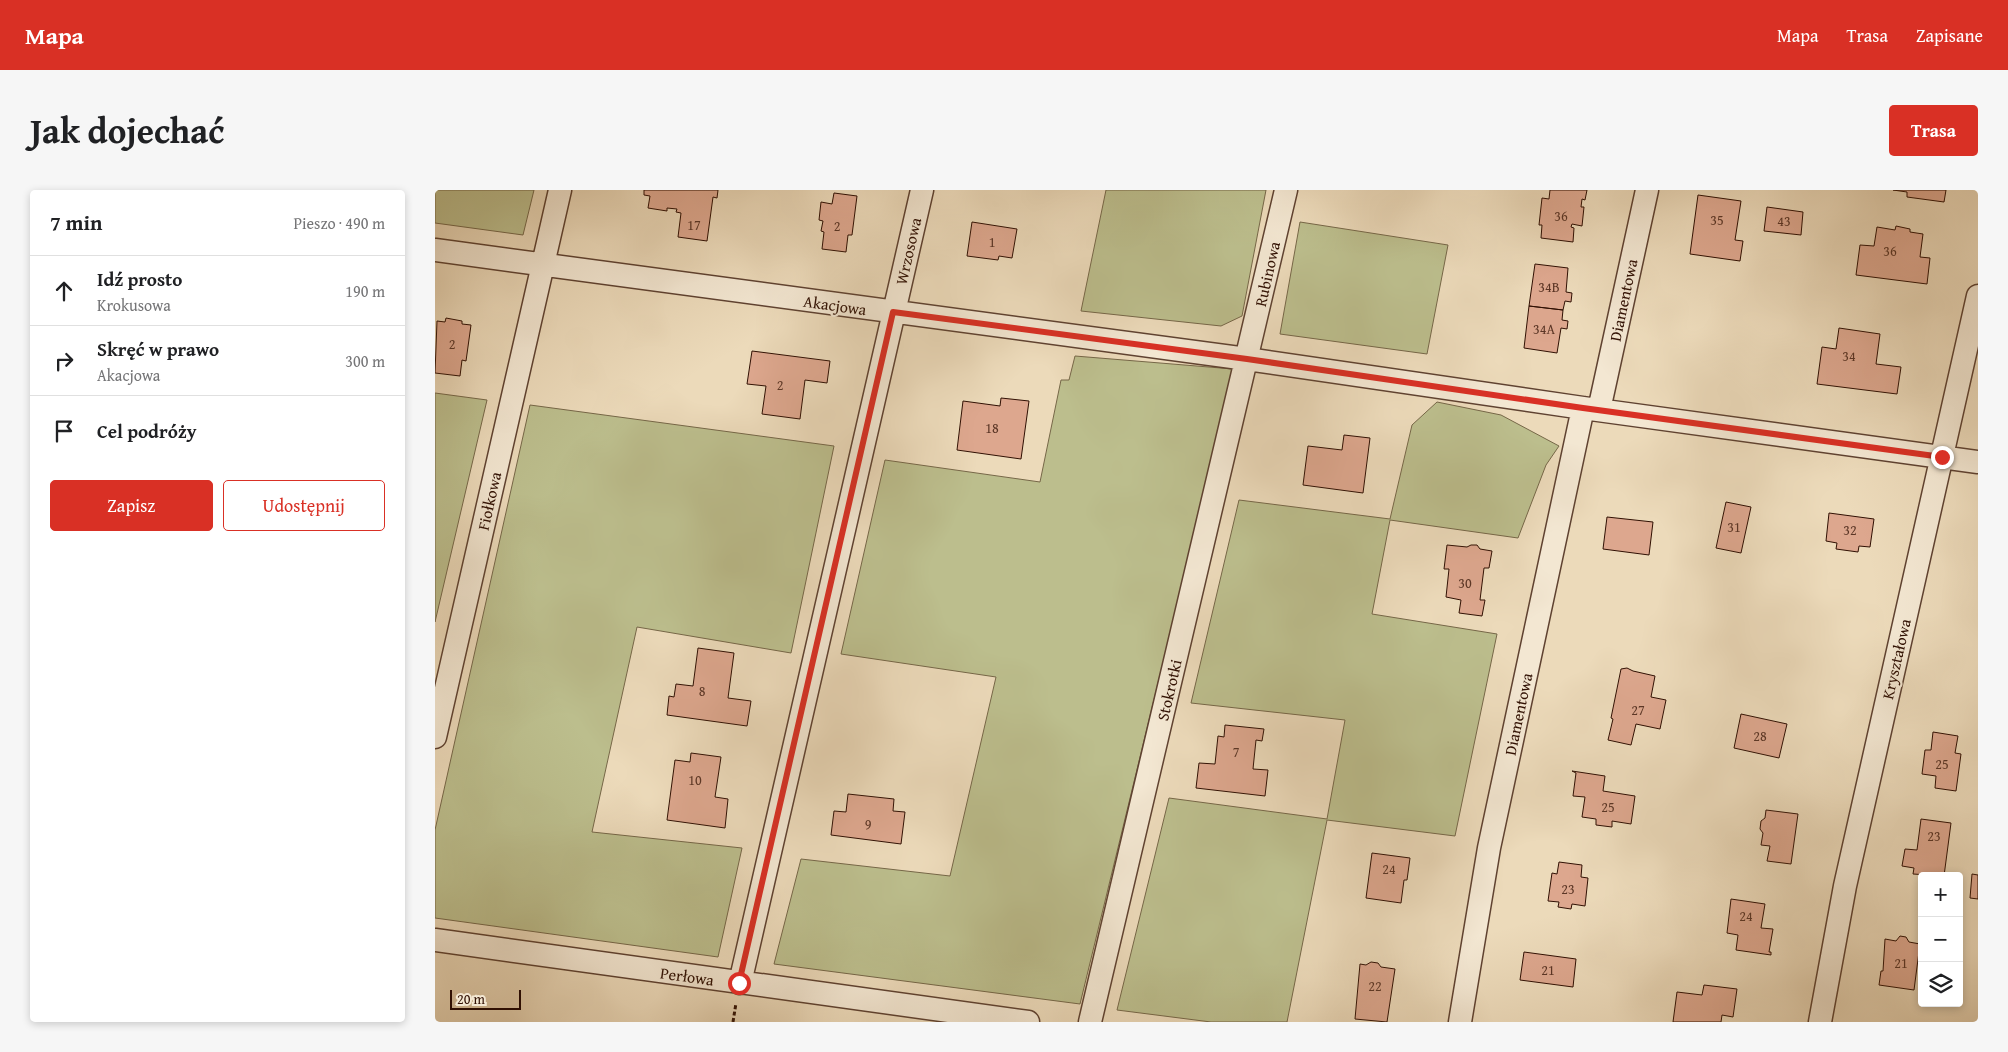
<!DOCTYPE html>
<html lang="pl">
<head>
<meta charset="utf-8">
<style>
  body { margin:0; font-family:"Gentium Book Plus",serif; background:#f6f6f6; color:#202124 }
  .controls { position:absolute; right:15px; bottom:15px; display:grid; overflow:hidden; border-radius:5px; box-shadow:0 2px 8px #0003 }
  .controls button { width:45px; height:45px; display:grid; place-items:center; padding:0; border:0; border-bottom:1px solid #e0e0e0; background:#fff; color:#202124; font:25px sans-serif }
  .scale { position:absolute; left:15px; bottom:12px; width:71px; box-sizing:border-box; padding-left:5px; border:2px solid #301003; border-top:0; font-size:14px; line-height:18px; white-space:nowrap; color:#301003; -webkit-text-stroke:4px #f3e7d2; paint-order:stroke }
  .stop { position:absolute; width:15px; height:15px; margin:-11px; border:4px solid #d93025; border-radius:50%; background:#fff }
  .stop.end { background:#d93025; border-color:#fff; box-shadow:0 1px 5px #0008 }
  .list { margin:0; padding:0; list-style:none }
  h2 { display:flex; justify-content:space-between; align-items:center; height:65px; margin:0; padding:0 20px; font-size:21px }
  h2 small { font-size:16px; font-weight:400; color:#757577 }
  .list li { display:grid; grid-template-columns:32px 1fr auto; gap:15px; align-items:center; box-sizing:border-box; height:70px; padding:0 20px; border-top:1px solid #e0e0e0 }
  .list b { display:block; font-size:19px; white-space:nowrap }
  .list p { margin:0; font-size:16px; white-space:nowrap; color:#757577 }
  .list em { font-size:16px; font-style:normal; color:#757577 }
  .actions { display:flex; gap:10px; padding:15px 20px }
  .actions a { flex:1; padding:11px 0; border:1px solid #d93025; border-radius:5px; text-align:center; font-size:18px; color:#d93025 }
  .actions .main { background:#d93025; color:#fff }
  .icon { flex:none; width:28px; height:28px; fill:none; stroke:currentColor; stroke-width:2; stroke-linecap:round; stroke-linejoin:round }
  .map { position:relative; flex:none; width:1543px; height:832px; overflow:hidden; border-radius:5px }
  header { display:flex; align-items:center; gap:30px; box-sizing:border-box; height:70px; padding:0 25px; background:#d93025; color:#fff }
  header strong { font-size:24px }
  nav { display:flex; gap:28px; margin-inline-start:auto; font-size:18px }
  .intro { display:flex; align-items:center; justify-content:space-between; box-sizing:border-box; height:120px; padding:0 30px }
  h1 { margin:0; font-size:35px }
  .button { padding:12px 22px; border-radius:5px; background:#d93025; color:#fff; font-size:18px; font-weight:700 }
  main { display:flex; gap:30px; padding:0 30px }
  aside { flex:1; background:#fff; border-radius:5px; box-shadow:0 2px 8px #0003 }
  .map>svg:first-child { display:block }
</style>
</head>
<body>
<header>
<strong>Mapa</strong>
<nav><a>Mapa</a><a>Trasa</a><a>Zapisane</a></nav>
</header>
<div class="intro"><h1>Jak dojechać</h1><a class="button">Trasa</a></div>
<main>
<aside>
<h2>7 min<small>Pieszo · 490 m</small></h2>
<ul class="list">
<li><svg class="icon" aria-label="ahead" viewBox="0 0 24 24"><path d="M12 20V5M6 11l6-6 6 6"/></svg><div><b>Idź prosto</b><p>Krokusowa</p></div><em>190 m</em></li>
<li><svg class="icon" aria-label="right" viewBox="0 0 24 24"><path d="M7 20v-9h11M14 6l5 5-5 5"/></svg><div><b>Skręć w prawo</b><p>Akacjowa</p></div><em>300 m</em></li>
<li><svg class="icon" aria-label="arrive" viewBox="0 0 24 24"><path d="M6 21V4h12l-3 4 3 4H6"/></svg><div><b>Cel podróży</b></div></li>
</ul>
<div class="actions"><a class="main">Zapisz</a><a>Udostępnij</a></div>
</aside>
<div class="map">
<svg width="1543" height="832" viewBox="0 0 1543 832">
  <rect width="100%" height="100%" fill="#ecdaba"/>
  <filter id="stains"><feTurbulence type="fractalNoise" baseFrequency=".004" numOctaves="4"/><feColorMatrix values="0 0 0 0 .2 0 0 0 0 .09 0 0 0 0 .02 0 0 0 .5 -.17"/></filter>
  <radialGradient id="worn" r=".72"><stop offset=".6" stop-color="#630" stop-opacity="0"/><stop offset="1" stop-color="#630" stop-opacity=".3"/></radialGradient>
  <path fill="#bcbe8d" stroke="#766748" d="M0,0H99L88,45L0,33Z
    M671,0H831L807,126L786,136L646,121Z
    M865,32L1013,55L992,164L845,144Z
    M640,166L798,179L768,308L645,814L339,774L366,669L515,686L561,487L406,464L450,270L605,292L626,190H634Z
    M0,203L52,210L0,432Z
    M1002,212L1066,225L1124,256L1111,275L1083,348L955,330L937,424L1062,444L1020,646L892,630L852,832H776L682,820L734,608L892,629L910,530L756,513L804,310L955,329L977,235Z
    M95,215L399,256L356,463L202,437L157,642L307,658L283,767L0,728V640Z"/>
  <path fill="#dda78e" stroke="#301003" d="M209,0H283L282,8L278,7L272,51L243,47L246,23L241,22L242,19L232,18V21L213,18L215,6L209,5Z
    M1115,0H1152L1150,10L1147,9L1146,17H1149L1147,36L1137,34L1136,37L1139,38L1138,52L1106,48L1107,35H1104L1107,8L1114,9Z
    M1458,0H1511L1509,12L1472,7V2Z
    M399,3L422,6L417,45H413L411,62L387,59L389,42L386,41L388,31L384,30L386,12L397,14Z
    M1263,5L1306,11L1300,50L1308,51L1305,71L1255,64Z
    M1332,17L1368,22L1366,45L1329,41Z
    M537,32L582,39L577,68L564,66L563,70L532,66Z
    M1461,36L1475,39V42L1488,44L1485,67L1495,68L1492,94L1421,85L1425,55L1439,56L1442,37L1460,40Z
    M1100,74L1133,78L1131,102L1137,103L1136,112L1130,111L1128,120L1094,116Z
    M1094,116L1128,120L1127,130L1133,131L1132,139L1126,138L1122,163L1089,158Z
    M11,128L27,131V134L36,135L31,171L27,170L25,186L0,183L2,131L10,132Z
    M1404,138L1445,144L1441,174L1466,177L1462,204L1382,194L1387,157L1401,159Z
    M317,161L395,171L392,193L370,190L365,229L327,224L331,196L312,194Z
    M566,208L594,211L586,269L522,260L528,211L565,216Z
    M909,245L935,248L928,303L868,295L873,256L907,260Z
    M1291,312L1316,317L1306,363L1281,358Z
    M1394,323L1439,329L1435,357L1424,356L1423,362L1401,359L1402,353L1391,351Z
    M1172,327L1218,332L1214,365L1168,359Z
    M1012,355L1032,357L1036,355H1042L1045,359L1057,361L1054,378H1049L1045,410H1050L1047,426L1024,423L1026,410L1011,407L1014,379H1009Z
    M263,458L299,463L293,508L316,511L312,536L232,525L234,506L239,507L241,494L258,496Z
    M1192,478L1198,481L1220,486L1216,507L1231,510L1225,539L1201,534L1196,555L1173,550L1178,529L1176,528L1186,479Z
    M1306,524L1352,534L1344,568L1299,558Z
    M790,535L829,539L827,551L821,550L818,579L833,580L830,606L761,598L764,573L780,574L783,546L789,547Z
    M1498,542L1523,546L1520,563L1526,564L1521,601L1500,598L1501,586L1487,584L1490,560H1496Z
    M256,563L286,567L280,607L293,609L290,638L232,630L240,570L255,572Z
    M1137,581L1170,586L1168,601L1200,606L1196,634L1177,631V637L1161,635V629L1147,627L1150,607L1138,606L1141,583Z
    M413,604L459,609L458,621L470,622L466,654L396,645L399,621L411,622Z
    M1331,620L1363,624L1356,674L1332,671L1335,656L1326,655L1328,643L1325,639L1326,631L1330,628Z
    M1486,629L1516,633L1509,686L1478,684L1479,678L1467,676L1470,659L1482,660Z
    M937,663L975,668L972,690H969L966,713L931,708Z
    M1124,672L1147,675L1146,687L1153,688L1150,716L1137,714L1136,719L1123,717L1124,712L1113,711L1117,683L1122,684Z
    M1537,684L1543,685V709L1535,708Z
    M1296,709L1330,714L1326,738L1338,739L1334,762H1336V765L1301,760L1303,745L1292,743Z
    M1465,746L1471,747L1474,752L1485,754L1479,800L1444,795L1446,781H1448L1450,749L1461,751Z
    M1089,762L1141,769L1138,797L1085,790Z
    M936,772L943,773L946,777L960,779L952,832L920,829L925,774L931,775Z
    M1269,795L1302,799L1298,827L1287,825L1286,832H1238L1242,802L1267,805Z"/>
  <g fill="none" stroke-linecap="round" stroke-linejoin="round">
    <defs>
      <path id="street" d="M0,60L812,169L1148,218L1543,272
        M1164,220L1212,0
        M0,547L125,0
        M0,750L593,832
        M305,793L487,0
        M655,832L851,0
        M1025,832L1054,658L1148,218
        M1385,832L1410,696L1543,106"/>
    </defs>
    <use href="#street" stroke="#5f4231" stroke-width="25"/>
    <path stroke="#301003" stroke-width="3" stroke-dasharray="4 2.5" stroke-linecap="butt" d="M298,832L301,813"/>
    <use href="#street" stroke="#f3e7d2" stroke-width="22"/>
  </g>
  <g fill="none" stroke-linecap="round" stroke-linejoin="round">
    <path stroke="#d93025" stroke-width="6" d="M304,793L458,122L812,169L1148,218L1507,267"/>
  </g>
  <g text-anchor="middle" stroke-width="4.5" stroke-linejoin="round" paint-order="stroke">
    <g font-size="14" fill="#5b3626">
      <text x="1126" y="31">36</text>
      <text x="1282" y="35">35</text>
      <text x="1349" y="36">43</text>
      <text x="259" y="40">17</text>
      <text x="402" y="41">2</text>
      <text x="557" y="57">1</text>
      <text x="1455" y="66">36</text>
      <text x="1114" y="102">34B</text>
      <text x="1109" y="144">34A</text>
      <text x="17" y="159">2</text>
      <text x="1414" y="171">34</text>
      <text x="345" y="200">2</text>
      <text x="557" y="243">18</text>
      <text x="1299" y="342">31</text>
      <text x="1415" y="345">32</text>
      <text x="1030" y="398">30</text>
      <text x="267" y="506">8</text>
      <text x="1203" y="525">27</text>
      <text x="1325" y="551">28</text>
      <text x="801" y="567">7</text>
      <text x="1507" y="579">25</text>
      <text x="260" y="595">10</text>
      <text x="1173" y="622">25</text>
      <text x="433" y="639">9</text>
      <text x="1499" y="651">23</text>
      <text x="954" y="684">24</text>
      <text x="1133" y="704">23</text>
      <text x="1311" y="731">24</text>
      <text x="1466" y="778">21</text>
      <text x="1113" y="785">21</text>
      <text x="940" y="801">22</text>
    </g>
    <g font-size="16" fill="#301003" stroke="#f3e7d2">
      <text transform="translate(473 61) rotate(-77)" y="6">Wrzosowa</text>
      <text transform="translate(832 84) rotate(-77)" y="6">Rubinowa</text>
      <text transform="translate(1188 110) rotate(-78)" y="6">Diamentowa</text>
      <text transform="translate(400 115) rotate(8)" y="6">Akacjowa</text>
      <text transform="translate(54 311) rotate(-77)" y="6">Fiołkowa</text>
      <text transform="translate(1461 469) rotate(-77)" y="6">Kryształowa</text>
      <text transform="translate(734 500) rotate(-77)" y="6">Stokrotki</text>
      <text transform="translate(1083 524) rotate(-78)" y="6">Diamentowa</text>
      <text transform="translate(252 786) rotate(8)" y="6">Perłowa</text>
    </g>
  </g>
  <rect width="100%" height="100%" filter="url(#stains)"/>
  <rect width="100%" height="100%" fill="url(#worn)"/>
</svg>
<div class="controls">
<button>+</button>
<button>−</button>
<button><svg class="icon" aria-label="layers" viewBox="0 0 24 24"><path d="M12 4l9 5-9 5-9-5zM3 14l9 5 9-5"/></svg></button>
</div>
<div class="scale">20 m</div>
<div class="stop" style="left:304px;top:793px"></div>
<div class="stop end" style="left:1507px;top:267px"></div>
</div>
</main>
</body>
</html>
